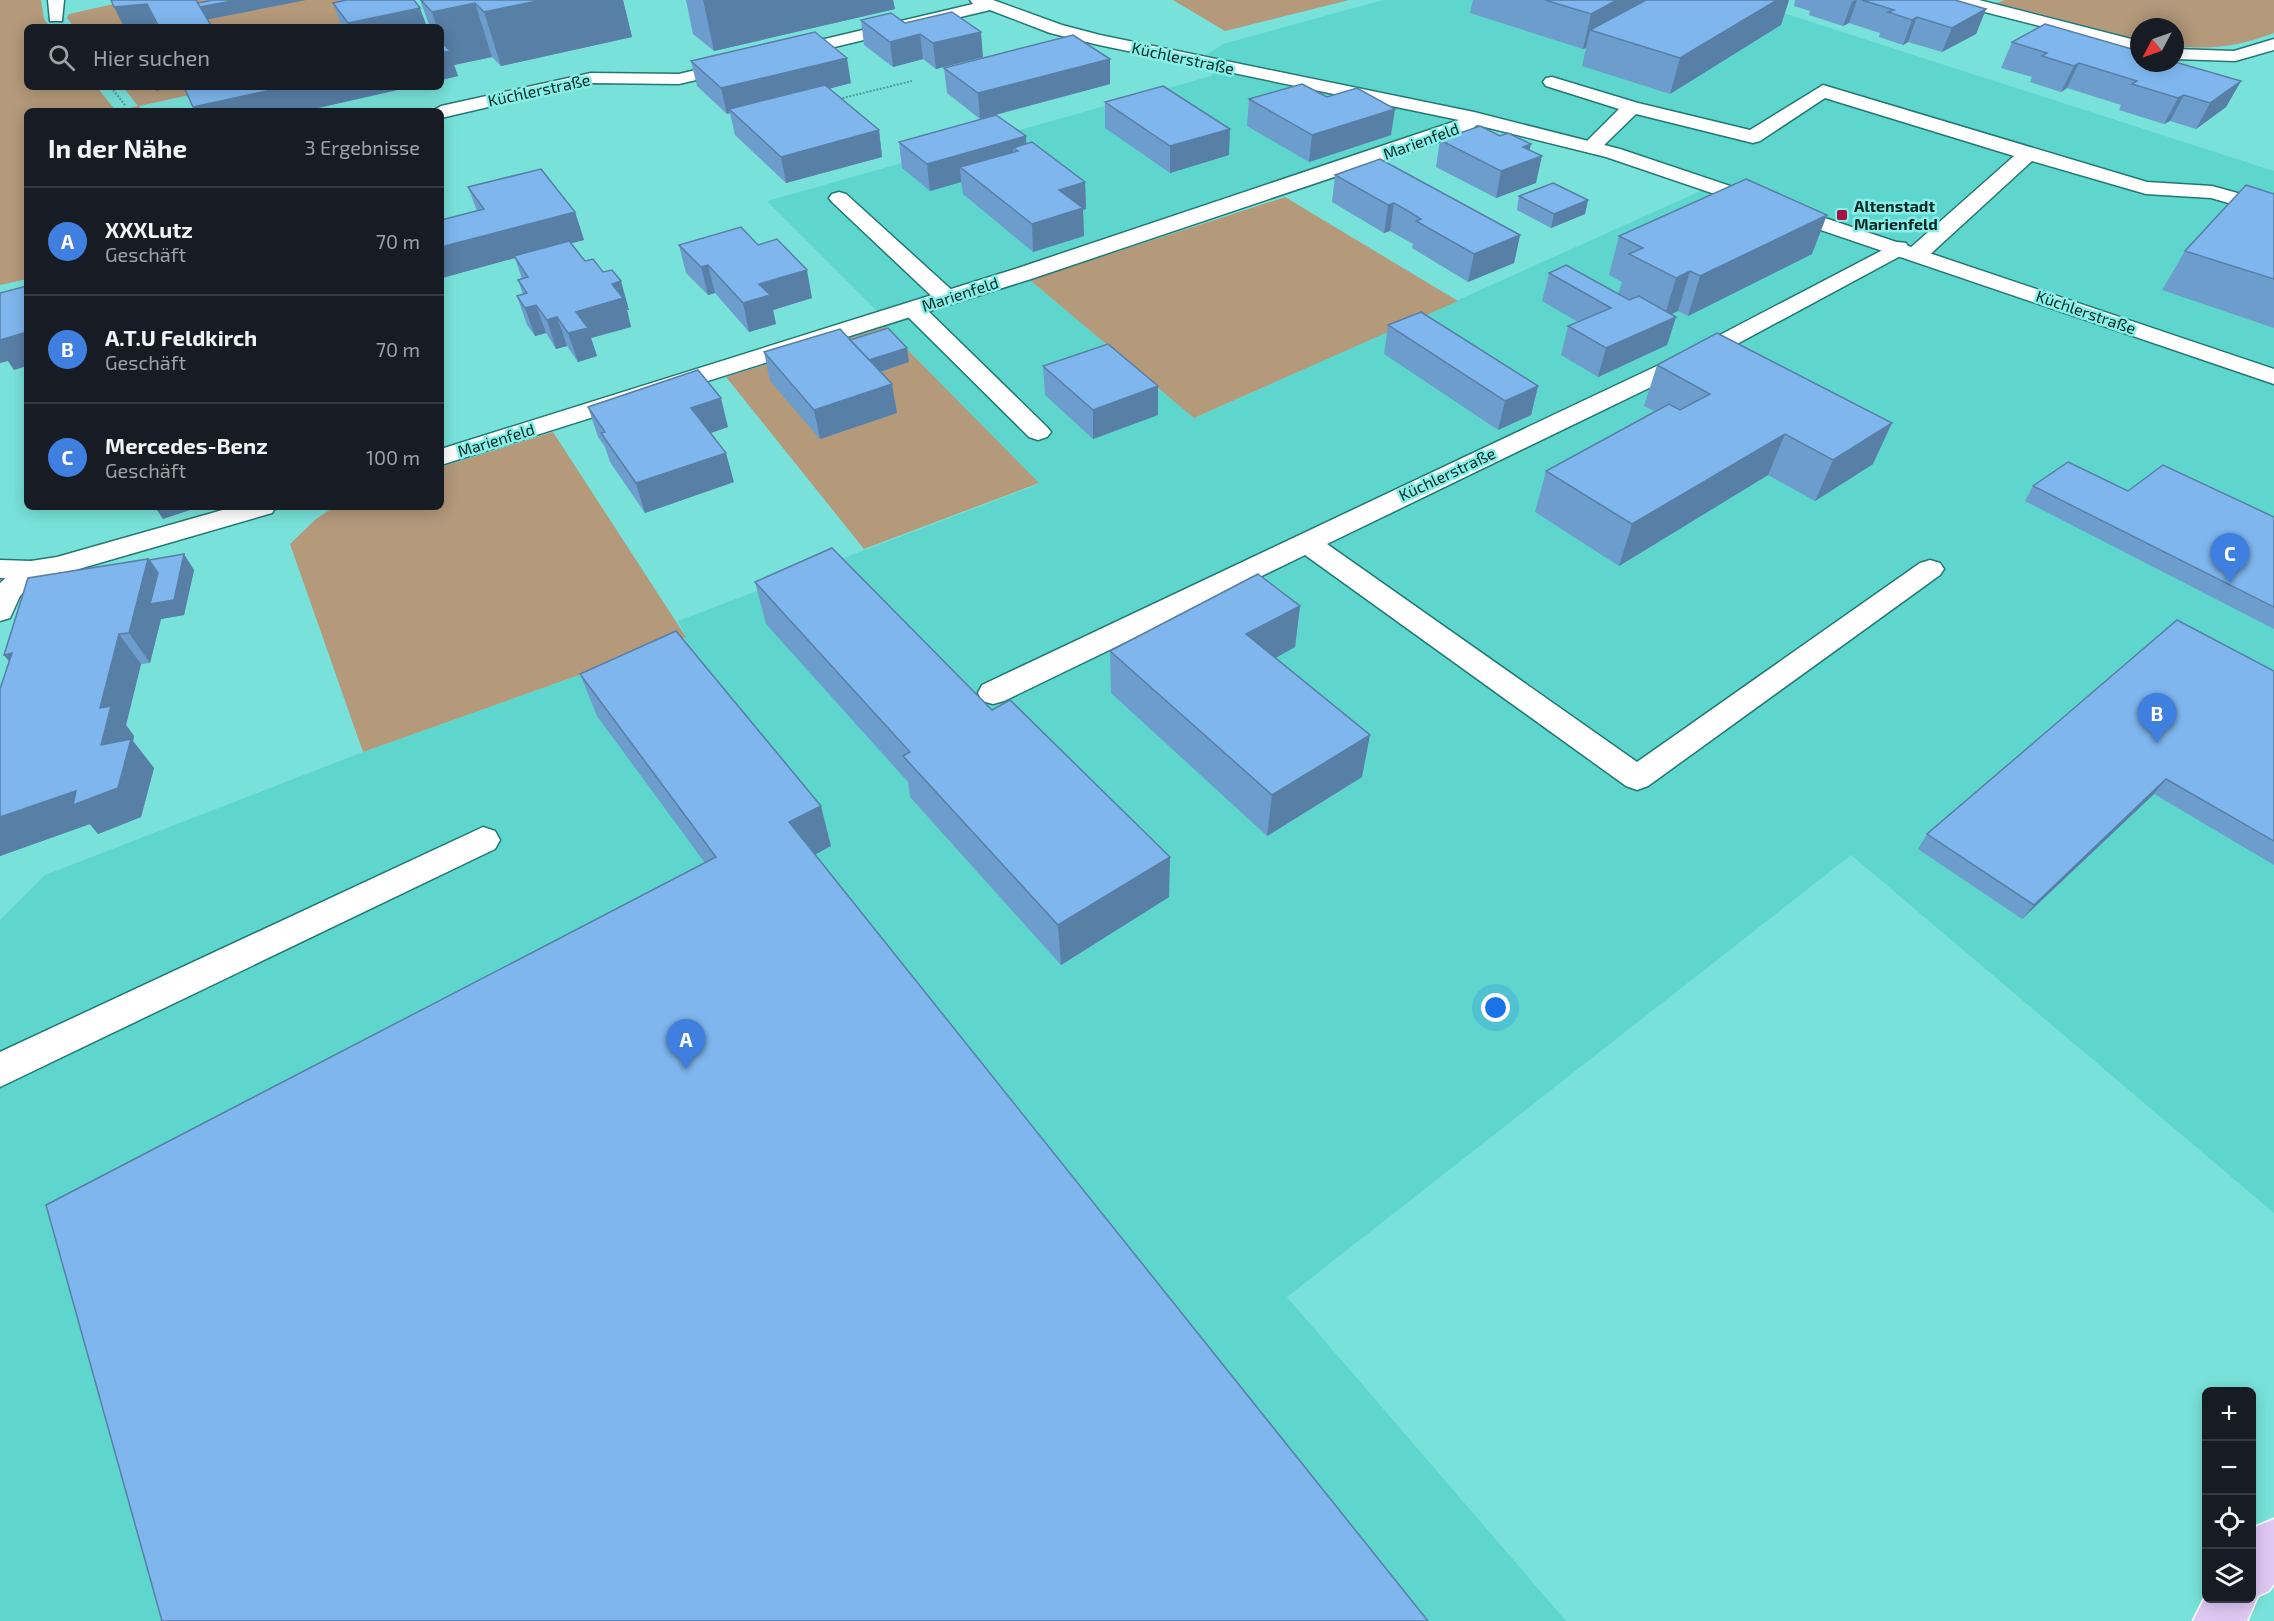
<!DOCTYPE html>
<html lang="de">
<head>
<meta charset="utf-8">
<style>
  body { margin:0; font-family:"Exo 2",sans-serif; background:#20242c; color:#f1f3f6 }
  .controls { position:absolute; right:18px; bottom:18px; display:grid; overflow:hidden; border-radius:9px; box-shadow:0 3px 15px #0003 }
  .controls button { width:54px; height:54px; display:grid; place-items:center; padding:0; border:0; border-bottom:2px solid #363941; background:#171b24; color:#f1f3f6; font:30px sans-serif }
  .compass { position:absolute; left:2130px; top:18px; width:54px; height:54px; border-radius:50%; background:#171b24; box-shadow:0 3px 15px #0003; rotate:229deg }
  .you { position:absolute; left:1496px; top:1008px; width:21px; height:21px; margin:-15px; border:4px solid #fff; border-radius:50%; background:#1a73e8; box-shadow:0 0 0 9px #1a73e833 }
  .badge { display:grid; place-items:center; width:39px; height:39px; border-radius:50%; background:#d08da7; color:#fff; font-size:20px; font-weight:700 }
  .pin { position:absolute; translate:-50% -50px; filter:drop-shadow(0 2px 3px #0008) }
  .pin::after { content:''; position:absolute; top:32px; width:21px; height:18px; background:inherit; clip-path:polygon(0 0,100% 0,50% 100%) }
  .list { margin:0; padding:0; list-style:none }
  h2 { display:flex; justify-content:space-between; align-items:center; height:78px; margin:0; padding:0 24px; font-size:26px }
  h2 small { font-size:20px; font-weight:400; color:#9ea1a6 }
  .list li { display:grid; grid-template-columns:39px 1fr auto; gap:18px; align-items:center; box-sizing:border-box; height:108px; padding:0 24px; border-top:2px solid #363941 }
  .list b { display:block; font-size:22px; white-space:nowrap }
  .list p { margin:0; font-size:20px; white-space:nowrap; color:#9ea1a6 }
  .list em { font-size:20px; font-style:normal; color:#9ea1a6 }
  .icon { flex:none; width:33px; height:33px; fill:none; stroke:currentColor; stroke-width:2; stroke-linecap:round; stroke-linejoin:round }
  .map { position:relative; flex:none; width:2274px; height:1621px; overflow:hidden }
  .search { position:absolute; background:#171b24; box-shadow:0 3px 15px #0003; left:24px; top:24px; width:420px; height:66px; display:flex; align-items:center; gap:15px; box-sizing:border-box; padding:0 21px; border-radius:9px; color:#9ea1a6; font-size:22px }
  .panel { position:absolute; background:#171b24; box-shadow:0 3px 15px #0003; left:24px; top:108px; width:420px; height:402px; border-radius:9px }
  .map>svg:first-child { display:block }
</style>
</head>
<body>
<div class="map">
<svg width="2274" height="1621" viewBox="0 0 2274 1621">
  <rect width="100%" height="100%" fill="#78e2da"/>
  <path fill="#5ed6ce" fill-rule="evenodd" d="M1383,0H1743L2274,171V1213L1851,855L1287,1297L1566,1621H0V920L45,875L363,752L686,637L678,621L1039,484L877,321L884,318L767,201L1211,76L1219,68L1196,62L1223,44ZM1474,118L1714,185L1195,418L1023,274Z"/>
  <path fill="#b4997b" d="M0,0H41L44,19L50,27H27V87H97L116,111L138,106L123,87H226L139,106L142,111H27V279L0,285Z
    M117,0H355L343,27H74L67,18L69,14L118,3Z
    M1173,0H1349L1225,31Z
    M2005,0H2274V33C2238,46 2213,50 2175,46V27H2139V40L1996,3Z
    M1285,197L1458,301L1194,418L1030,280Z
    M885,327L1039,483L864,549L726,377Z
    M553,432L686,637L363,752L290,544L316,519L334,507H441V467Z"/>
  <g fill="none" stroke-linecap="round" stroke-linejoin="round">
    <defs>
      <path id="service" d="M1552,77L1638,103L1750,130L1823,85L2147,182L2212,186L2274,203V216L2211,198L2146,194L2032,161L1925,259H1909L1906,254L1909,249L2014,156L1825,98L1760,141L1753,143L1636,114L1598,151L1591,153L1581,147L1619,109L1546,86L1543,82L1546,78Z
        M839,192L846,194L955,293L958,298L955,303H939L832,202L829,198L832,194Z
        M1898,242L1906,243L1909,248L1906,253L1711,358L1327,544L1637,762L1920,563L1930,560L1940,563L1944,569L1940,575L1648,786L1637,790L1626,786L1305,555L1004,701L993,704L982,701L978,693L982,685L1695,348Z
        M913,302L921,304L1047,427L1051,432L1047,437L1038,440L1029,437L905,314L902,309L905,304Z
        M31,561L41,564L45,570L20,596L10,618L0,621V583L21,564Z
        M483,827L495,831L500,840L495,849L0,1087V1052Z"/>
      <path id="minor" d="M48,0H64L62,21H50Z
        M970,0H993L1062,25L1100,35L1474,112L1620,149L2274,369V384L1606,157L1477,125L1468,132L1031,279L441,465V449L1015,269L1459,120L1099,45L1050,33L990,10L784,59L775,54L778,50L973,4Z
        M1951,0H1979L2139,41V51L1953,4Z
        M2274,39V50L2235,61L2175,59V49L2234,51Z
        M737,60L743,61L746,65L743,69L679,84L591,83L441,118V111H432L441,106L591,73L679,74Z
        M233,507H276L272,513L58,575L31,579L0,578V560L31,561L57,557Z"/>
      <path id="primary" d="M2274,1519V1584L2269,1591L2258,1596L2247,1621H2193L2206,1595V1598H2252V1534L2257,1526Z"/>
    </defs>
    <use href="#service" stroke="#227872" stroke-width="3"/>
    <use href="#minor" stroke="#227872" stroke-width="3"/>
    <use href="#primary" stroke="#fff" stroke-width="3"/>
    <path stroke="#4e9e98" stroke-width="2" stroke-dasharray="2 1.5" stroke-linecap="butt" d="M111,87L125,105
      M839,99L912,81"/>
    <use href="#service" fill="#fff" fill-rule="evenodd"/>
    <use href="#minor" fill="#fff" fill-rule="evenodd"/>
    <use href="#primary" fill="#e0c8f5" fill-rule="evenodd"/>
  </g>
  <path fill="#6c9dcc" d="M420,0H623L632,37L501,66L492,57L454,65L458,76L441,80V27H430Z
    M686,0H893L895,9L714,51L693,34Z
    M1473,0H1789L1781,25L1670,94L1582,66L1586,48L1583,49L1470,13Z
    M1795,0H1955L1986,9L1976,34L1942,52L1908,42L1903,45L1879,37L1880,33L1849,23L1843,26L1809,15L1810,11L1794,6Z
    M333,3L427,27H342Z
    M861,20L905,23L983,57L936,69L923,59L893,67L864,45Z
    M2012,42L2241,81L2226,107L2196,129L2170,121L2164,124L2119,110L2121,105L2067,88L2061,92L2030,82L2032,77L2001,68Z
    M691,61L851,83L829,89L879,130L882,157L786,183L735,135L730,113L727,114L697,86Z
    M944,68L1110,84L980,119L947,93Z
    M1249,99L1391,135L1309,162L1247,126Z
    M1105,102L1229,155L1170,173L1105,128Z
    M1440,140L1529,150L1536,183L1496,198L1436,167Z
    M899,142L1026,144L1085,182L1086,209L1083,210L1084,236L1033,252L963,194L961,182L930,191L902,168Z
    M1335,175L1520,235L1514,263L1468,282L1412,248L1413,244L1390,231L1384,233L1332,202Z
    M468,187L575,212L584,240L571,243L585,261L629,310H627L631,327L591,338L597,356L578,362L567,346L556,349L546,333L535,336L527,325L517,296L523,294L518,280L522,279L515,258L442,278L441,276V220L477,211Z
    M2274,194V328L2162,290L2185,251Z
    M1519,196L1588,200L1585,214L1551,228L1517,210Z
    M1619,236L1812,254L1688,316L1678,311L1671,314L1676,317L1667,345L1598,377L1561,355L1568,326L1578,322L1542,301L1549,273L1630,300L1618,294L1622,282L1609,275Z
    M679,245L812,298L773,310L776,324L749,332L715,293L708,295L686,273Z
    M1388,325L1538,386L1531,415L1498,430L1384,354Z
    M850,340L909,362L881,372L897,413L820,439L770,381L764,352Z
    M1657,365L1873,464L1815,501L1768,475L1619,566L1535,512L1546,471L1654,411L1644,406Z
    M1043,366L1158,386V415L1093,439L1045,395Z
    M588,407L728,427L711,433L734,482L645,513L610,462L605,447L598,437Z
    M2033,486L2128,491L2274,517V629L2025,501Z
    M148,559L149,560L194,570L184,615L161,619L150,663L141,664L126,725L134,736L133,741L154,768L141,817L98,834L90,824L0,856V689L9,661L4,655Z
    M755,582L1169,897L1061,965L910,797L908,782L766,624Z
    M1300,606L1295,647L1275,658L1362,777L1267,836L1111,693L1110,651Z
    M2274,671V865L2154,794L2022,919L1918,849L1927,834Z
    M580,674L831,846L705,863L597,716Z"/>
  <path fill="#587fa6" d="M237,0H306L205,20L199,7Z
    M540,0H623L632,37L501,66L484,12Z
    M703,0H893L895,9L714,51Z
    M1617,0H1672L1590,30L1586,48L1583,49L1591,14Z
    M1777,0H1789L1781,25L1670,94L1680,58Z
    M1855,0H1857L1849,23L1843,26L1852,2Z
    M475,3L492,57L454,65L458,76L441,80V53L446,52L441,39V27H437L432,12Z
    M147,4L158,27H124L114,7Z
    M420,8L427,27H349L348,23Z
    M1986,9L1976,34L1942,52L1952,28Z
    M1917,17L1908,42L1903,45L1912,20Z
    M981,32L983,57L936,69L933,43Z
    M920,34L923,59L893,67L890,42Z
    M847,58L851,83L733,113L729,109L730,113L727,114L721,88Z
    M1110,59V84L980,119L978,93Z
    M2079,63L2067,88L2061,92L2074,66Z
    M2241,81L2226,107L2196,129L2210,103Z
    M154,87H175L156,91Z
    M285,87H411L305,111H195L193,107Z
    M2184,95L2170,121L2164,124L2178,98Z
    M1395,109L1391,135L1309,162L1312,135Z
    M1230,129L1229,155L1170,173V146Z
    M879,130L882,157L786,183L781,157Z
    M1026,136L1027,162L1018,151L1013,148L1014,166L960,167L961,182L930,191L927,164Z
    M1531,144L1527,162L1542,156L1536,183L1496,198L1501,171L1523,147Z
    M1085,182L1086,209L1083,210L1084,236L1033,252L1032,224L1059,190Z
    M1588,200L1585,214L1551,228L1554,214Z
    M1394,203L1390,231L1384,233L1388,205Z
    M575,212L584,240L515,258L514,256L515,258L442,278L441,276V247Z
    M1827,215L1812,254L1688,316L1700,276Z
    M1520,235L1514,263L1468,282L1474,254Z
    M708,265L715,293L708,295L701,267Z
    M807,270L812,298L773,310L776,324L749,332L743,303L759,284Z
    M1690,271L1678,311L1664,318L1676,278Z
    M621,281L629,310H627L631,327L591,338L597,356L578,362L568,333L576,312L612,284Z
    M536,305L546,333L535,336L525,308Z
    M557,317L567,346L556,349L547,320Z
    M1676,317L1667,345L1598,377L1606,348Z
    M27,332V366L14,370L8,361L0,363V340Z
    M907,348L909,362L864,377L861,363Z
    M892,384L897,413L820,439L814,410Z
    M1158,386V415L1093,439V410Z
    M1538,386L1531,415L1498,430L1505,401Z
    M721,398L728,427L699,437L691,408Z
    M1892,423L1873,464L1815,501L1833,460Z
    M1785,434L1768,475L1619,566L1632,524Z
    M726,453L734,482L645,513L636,483Z
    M155,507H199L163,519Z
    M184,554L194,570L184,615L161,619L150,663L129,633L148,559L168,588Z
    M1300,606L1295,647L1243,676L1246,634Z
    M119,634L141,664L126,725L134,736L133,741L154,768L141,817L98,834L90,824L0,856V817L101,745L100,708Z
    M12,653L28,684L4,655Z
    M1370,735L1362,777L1267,836L1272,795Z
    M2166,779L2154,794L2022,919L2034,905Z
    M821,806L831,846L800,863L789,822Z
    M1170,857L1169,897L1061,965L1058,925Z"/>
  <path fill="#7eb6ed" stroke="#587fa6" stroke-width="1.5" d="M111,0H196L212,27H159L147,4L114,7Z
    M213,0H237L200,7L198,3Z
    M346,0H414L420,8L348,23L333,3Z
    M421,0H542L484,12L475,3L432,12Z
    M1545,0H1617L1591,14Z
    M1646,0H1777L1680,58L1590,30Z
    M1862,0H1955L1986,9L1952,28L1917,17L1912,20L1888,12L1894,10Z
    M952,12L981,32L933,43L920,34L890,42L861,20L891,13L905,23Z
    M2045,24L2139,51V63H2175V62L2241,81L2210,103L2184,95L2178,98L2132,84L2137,81L2079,63L2074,66L2042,56L2047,53L2012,42Z
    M815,32L847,58L721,88L691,61Z
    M1073,35L1110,59L978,93L944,68Z
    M441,41L450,51L441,53Z
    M1302,84L1327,97L1357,88L1395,109L1312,135L1249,99Z
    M825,85L879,130L781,157L729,109Z
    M1163,86L1230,129L1170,146L1105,102Z
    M184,87H285L193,107Z
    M996,115L1026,136L927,164L899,142Z
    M1480,126L1500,136L1508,133L1531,144L1523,147L1542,156L1501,171L1440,140Z
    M1032,142L1085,182L1059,190L1083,208L1032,224L960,167L1018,151L1013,148Z
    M1380,159L1520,235L1474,254L1416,221L1421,219L1408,211L1394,203L1388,205L1335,175Z
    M541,169L575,212L441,247V220L484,209L468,187Z
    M1746,179L1827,215L1700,276L1690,271L1676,278L1629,254L1643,248L1619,236Z
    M1553,183L1588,200L1554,214L1519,196Z
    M2246,185L2274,194V279L2185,251Z
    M741,227L758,245L777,239L807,270L759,284L770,295L743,303L708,265L701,267L679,245Z
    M569,241L585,261L593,259L603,272L612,270L621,281L612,284L623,298L576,312L588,328L568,333L557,317L547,320L536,305L525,308L517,296L527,293L518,280L528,277L514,256Z
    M1566,265L1629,300L1639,296L1676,317L1606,348L1568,326L1611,308L1549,273Z
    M27,286V332L0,340V293Z
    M1421,312L1538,386L1505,401L1388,325Z
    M888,328L907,348L869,360L850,340Z
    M840,329L892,384L814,410L764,352Z
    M1717,333L1892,423L1833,460L1785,434L1632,524L1546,471L1669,404L1680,410L1710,394L1657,365Z
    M1108,344L1158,386L1093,410L1043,366Z
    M698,370L721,398L691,408L726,453L636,483L601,433L605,432L588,407Z
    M2068,462L2128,491L2163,465L2274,517V607L2033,486Z
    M832,548L992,710L1010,700L1170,857L1058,925L903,756L910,752L755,582Z
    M184,554L174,600L150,604L158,573L149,560Z
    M148,559L129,633L119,634L100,708L111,706L101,745L131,739L118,788L73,805L76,791L0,817V689L12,653L4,655L28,578Z
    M1258,574L1300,606L1246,634L1370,735L1272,795L1110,651Z
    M2177,620L2274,671V841L2166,779L2034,905L1927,834Z
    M676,631L821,806L789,822L1428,1621H162L46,1205L716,857L580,674Z"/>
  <rect fill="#a71146" stroke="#86efe7" stroke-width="2" x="1836" y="209" width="12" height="12" rx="3"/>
  <g text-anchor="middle" stroke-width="5" stroke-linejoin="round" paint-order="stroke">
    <g font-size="16" fill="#032624" stroke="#86efe7">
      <text transform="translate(1183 58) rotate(12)" y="6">Küchlerstraße</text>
      <text transform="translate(539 90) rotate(-12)" y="6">Küchlerstraße</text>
      <text transform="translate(1421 141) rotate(-20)" y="6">Marienfeld</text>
      <text transform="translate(960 294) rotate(-18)" y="6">Marienfeld</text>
      <text transform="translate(2086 312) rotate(19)" y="6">Küchlerstraße</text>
      <text transform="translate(496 440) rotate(-17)" y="6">Marienfeld</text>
      <text transform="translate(1447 474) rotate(-25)" y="6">Küchlerstraße</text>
    </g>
    <g font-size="16" font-weight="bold" fill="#032624" stroke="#86efe7" text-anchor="start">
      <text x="1854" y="212">Altenstadt<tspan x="1854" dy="18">Marienfeld</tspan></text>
    </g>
  </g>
</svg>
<div class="controls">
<button>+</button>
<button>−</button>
<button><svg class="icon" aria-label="locate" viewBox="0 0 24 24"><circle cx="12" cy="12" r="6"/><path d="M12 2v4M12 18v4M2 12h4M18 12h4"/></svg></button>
<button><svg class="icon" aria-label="layers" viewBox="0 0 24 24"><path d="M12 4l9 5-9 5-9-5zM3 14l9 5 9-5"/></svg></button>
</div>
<svg class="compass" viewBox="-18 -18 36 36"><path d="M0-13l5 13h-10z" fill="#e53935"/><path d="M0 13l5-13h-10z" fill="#9ea1a6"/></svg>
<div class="you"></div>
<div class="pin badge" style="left:686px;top:1069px;background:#3f7fe0">A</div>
<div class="pin badge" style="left:2157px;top:743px;background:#3f7fe0">B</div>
<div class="pin badge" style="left:2230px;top:583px;background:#3f7fe0">C</div>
<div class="search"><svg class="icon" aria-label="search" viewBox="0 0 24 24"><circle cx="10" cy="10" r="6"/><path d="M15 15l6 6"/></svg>Hier suchen</div>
<section class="panel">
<h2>In der Nähe<small>3 Ergebnisse</small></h2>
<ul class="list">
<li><span class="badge" style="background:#3f7fe0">A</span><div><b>XXXLutz</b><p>Geschäft</p></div><em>70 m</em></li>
<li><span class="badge" style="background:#3f7fe0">B</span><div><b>A.T.U Feldkirch</b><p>Geschäft</p></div><em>70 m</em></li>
<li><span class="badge" style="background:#3f7fe0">C</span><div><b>Mercedes-Benz</b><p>Geschäft</p></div><em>100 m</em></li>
</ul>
</section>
</div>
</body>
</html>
